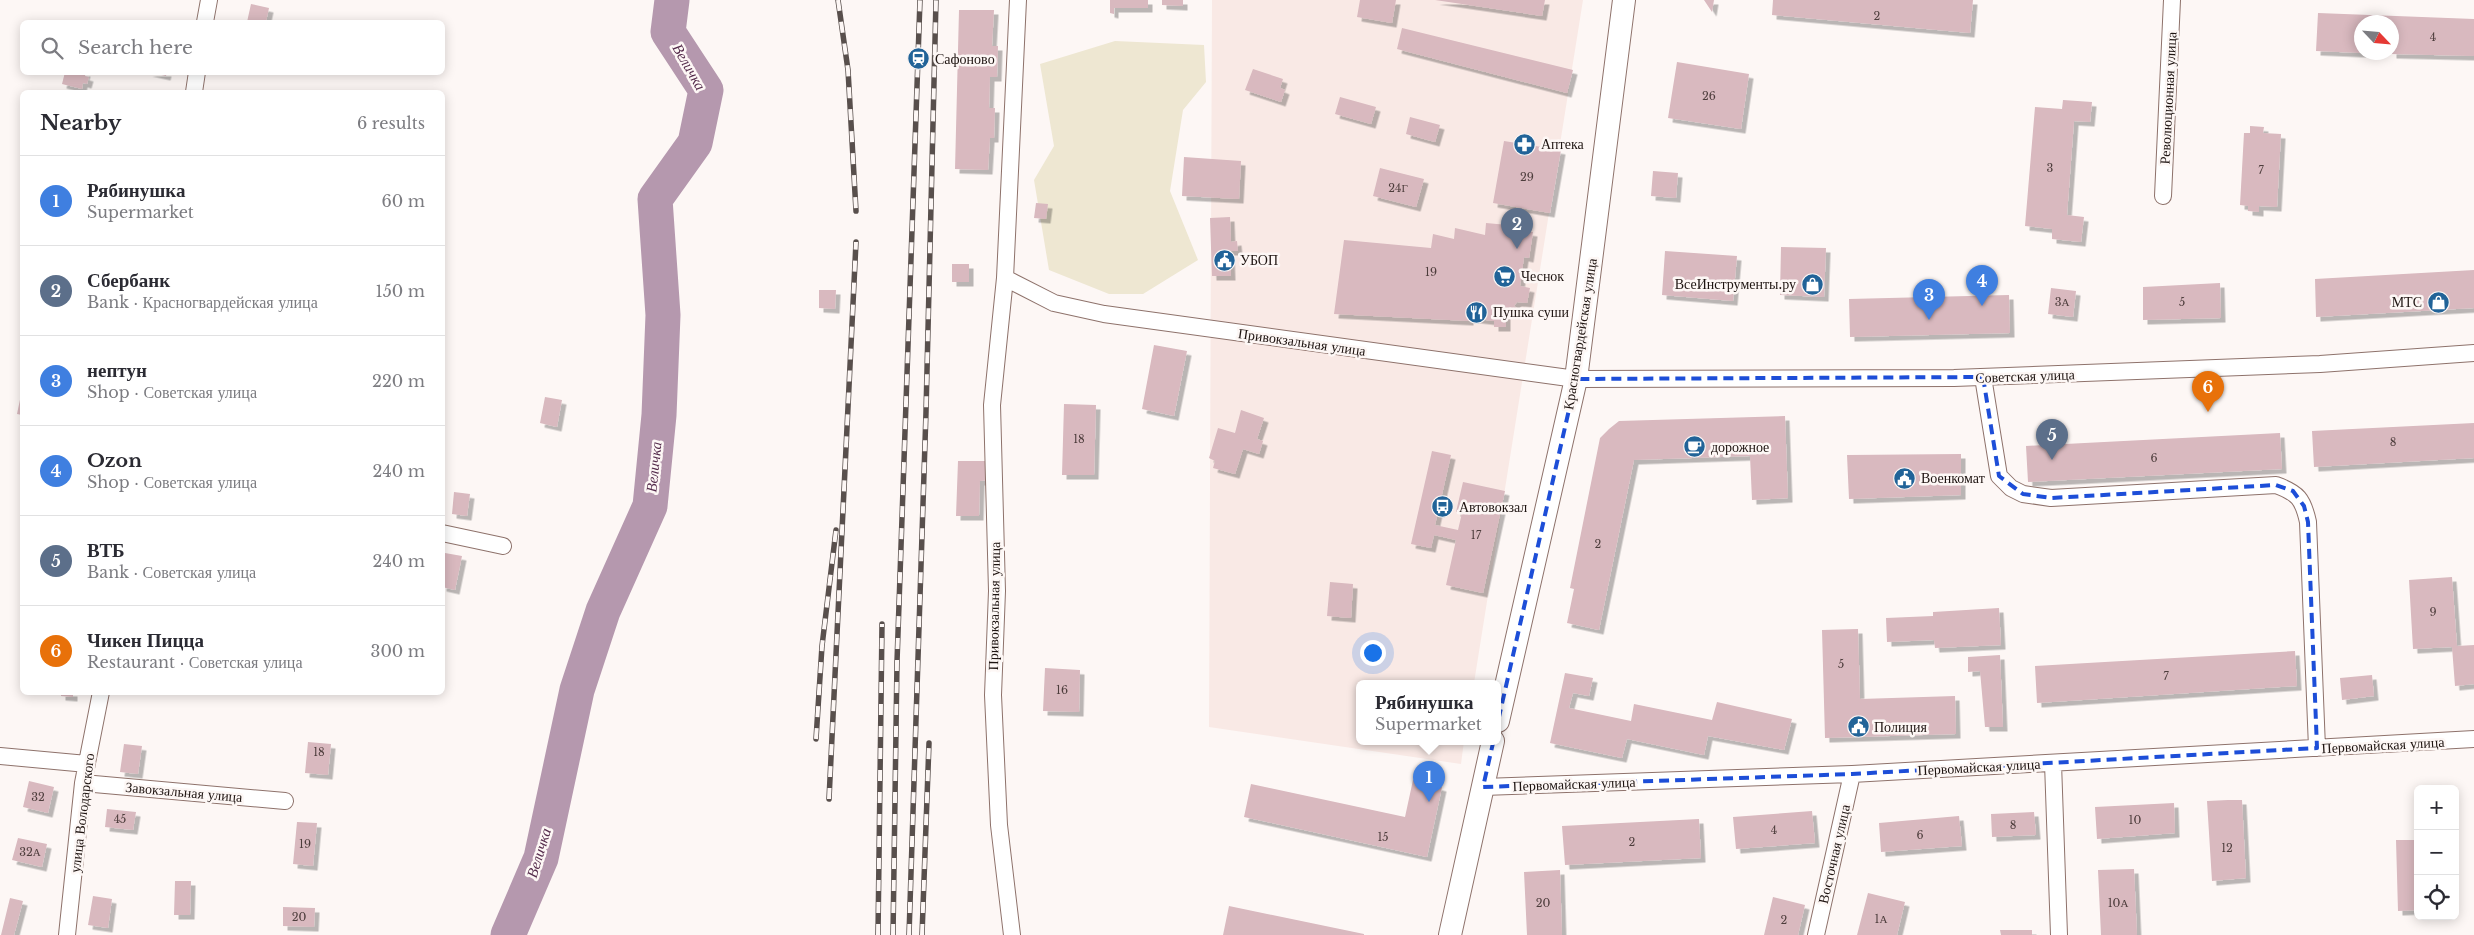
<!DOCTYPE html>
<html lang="en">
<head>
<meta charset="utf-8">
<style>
  body { margin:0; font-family:"Libre Baskerville",serif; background:#f2f2f3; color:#2b2b33 }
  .controls { position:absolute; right:15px; bottom:15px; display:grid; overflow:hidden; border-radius:8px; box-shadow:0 2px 12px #0003 }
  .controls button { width:45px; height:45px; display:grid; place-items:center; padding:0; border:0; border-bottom:1px solid #e1e1e2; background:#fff; color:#2b2b33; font:25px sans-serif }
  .compass { position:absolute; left:2354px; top:15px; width:45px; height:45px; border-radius:50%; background:#fff; box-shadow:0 2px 12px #0003; rotate:116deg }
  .you { position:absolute; left:1372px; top:652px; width:18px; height:18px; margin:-12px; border:4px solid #fff; border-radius:50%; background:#1a73e8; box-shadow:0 0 0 8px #1a73e833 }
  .badge { display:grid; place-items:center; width:32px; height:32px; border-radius:50%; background:#0f766e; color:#fff; font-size:16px; font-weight:700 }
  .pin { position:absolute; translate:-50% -41px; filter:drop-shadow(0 1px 2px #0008) }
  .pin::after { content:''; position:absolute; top:26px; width:18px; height:15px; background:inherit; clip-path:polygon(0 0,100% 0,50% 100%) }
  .popup { position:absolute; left:1356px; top:680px; width:145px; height:65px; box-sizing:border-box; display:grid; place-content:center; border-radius:8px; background:#fff; filter:drop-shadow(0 1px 4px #0005); font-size:16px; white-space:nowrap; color:#7c7c81 }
  .popup b { font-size:19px; color:#2b2b33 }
  .popup::after { content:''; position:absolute; left:50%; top:100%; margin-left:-10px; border:10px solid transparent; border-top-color:#fff }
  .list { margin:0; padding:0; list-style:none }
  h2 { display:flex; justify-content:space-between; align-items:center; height:65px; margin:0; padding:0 20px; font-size:21px }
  h2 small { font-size:16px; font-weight:400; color:#7c7c81 }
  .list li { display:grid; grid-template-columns:32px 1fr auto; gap:15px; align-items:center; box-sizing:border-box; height:90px; padding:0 20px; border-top:1px solid #e1e1e2 }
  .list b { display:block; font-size:19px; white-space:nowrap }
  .list p { margin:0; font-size:16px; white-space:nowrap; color:#7c7c81 }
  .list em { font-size:16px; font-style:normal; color:#7c7c81 }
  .icon { flex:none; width:28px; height:28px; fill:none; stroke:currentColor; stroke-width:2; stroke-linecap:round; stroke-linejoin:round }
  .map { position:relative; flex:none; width:2474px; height:935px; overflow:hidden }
  .search { position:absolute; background:#fff; box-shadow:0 2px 12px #0003; left:20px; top:20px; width:425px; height:55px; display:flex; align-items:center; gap:12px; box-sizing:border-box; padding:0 18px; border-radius:8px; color:#7c7c81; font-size:19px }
  .panel { position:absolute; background:#fff; box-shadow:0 2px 12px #0003; left:20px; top:90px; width:425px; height:605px; border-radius:8px }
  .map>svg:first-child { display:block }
</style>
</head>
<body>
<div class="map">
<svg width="2474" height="935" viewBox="0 0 2474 935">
  <defs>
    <filter id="shadow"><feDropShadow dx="4.5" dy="4.5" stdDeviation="0" flood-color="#0004"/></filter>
  </defs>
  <rect width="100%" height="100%" fill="#fdf7f5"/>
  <path fill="#f9e9e5" d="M1212,0H1583L1474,683H1360V741H1464L1461,764L1209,727Z"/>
  <path fill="#eee7d2" d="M1115,41L1204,45L1206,82L1183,110L1170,191L1198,260L1143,294H1109L1049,270L1034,180L1054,146L1040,64Z"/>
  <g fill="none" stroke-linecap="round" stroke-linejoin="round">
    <path stroke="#b598ae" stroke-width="35" d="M508,935L541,858L577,690L603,611L650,506L659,415L663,315L655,199L695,143L706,90L668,32L672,0"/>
  </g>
  <path fill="#d9b9bf" filter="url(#shadow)" d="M1110,0H1148V8H1114V14L1110,13Z
    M1162,0H1183V6L1162,5Z
    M1360,0H1396L1392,23L1357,17Z
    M1435,0H1545L1542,16Z
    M1704,0H1714L1712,12Z
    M1773,0H1973L1970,33L1772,15Z
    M251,4L269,8L266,22H247Z
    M959,10H994L992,46H998L997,77H990L989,108H995L994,138H990L988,170L955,169Z
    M2318,13L2474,19V56L2392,54V22H2362V53L2316,51Z
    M1402,28L1573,70L1567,93L1397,49Z
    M1677,62L1749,74L1741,129L1668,118Z
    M1253,69L1283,79L1280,88L1285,90L1281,102L1245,90Z
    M65,72H86L85,76L89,77L87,84L83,83L82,89L62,84Z
    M148,72H167L166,76Z
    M1340,97L1376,107L1371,124L1335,114Z
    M2063,100L2092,102L2090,122L2074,121L2067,215L2084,217L2081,242L2052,239V229L2025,226L2035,107L2062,109Z
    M1410,117L1440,125L1435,142L1406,134Z
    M2250,126L2264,127L2263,133L2281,134L2277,207L2259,206V212L2248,211V206L2240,205L2244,133H2250Z
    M1504,141L1561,150L1550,213L1493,203Z
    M1184,157L1241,161L1239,199L1182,196Z
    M1380,168L1424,179L1416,207L1373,196Z
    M1653,171L1678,173L1676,198L1651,196Z
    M1036,203L1048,204L1046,219L1034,218Z
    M1230,217L1231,242L1237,241L1238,251H1230L1231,276H1212L1210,218Z
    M1486,223L1519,226L1518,230L1533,232L1529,258L1524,257L1520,286L1530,288L1527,303L1517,302L1514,306L1518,309L1513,314L1510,311L1506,314V327H1494V321L1469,318V321L1334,314L1344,240L1431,248L1433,234L1454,239L1455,228L1485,235Z
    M1781,247L1826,248L1824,297L1780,295Z
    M1665,251L1737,256L1733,301L1662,295Z
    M952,264H969V282H952Z
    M2474,270V308L2316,317L2315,279Z
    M2220,283L2221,318L2143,320V287Z
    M2051,288L2076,291L2073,317L2048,314Z
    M819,290H836L835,309L819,308Z
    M2009,295L2010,333L1850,337L1849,299Z
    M1154,345L1187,351L1174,416L1142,409Z
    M22,390V415L17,414Z
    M545,397L562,400L557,427L540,423Z
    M1064,404L1096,405L1094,475H1062Z
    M1241,410L1264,418L1257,439L1263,441L1259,454L1243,449L1235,474L1213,468L1215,461L1209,458L1218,428L1235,433Z
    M1785,416L1788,498L1752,500L1750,456L1634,460L1599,630L1567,623L1574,589L1570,588L1600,438L1609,429L1619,421Z
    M2474,423V458L2314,467L2312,431Z
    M2280,433L2282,469L2028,482L2026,446Z
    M1432,451L1451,455L1435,525L1458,530L1462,513L1456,512L1463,482L1505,491L1483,593L1446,585L1456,540L1434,535L1431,548L1411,544Z
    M1961,454V495L1849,499L1847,455Z
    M958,461H988V480L980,481L979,516H956Z
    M454,492L470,494L467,516L452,514Z
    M445,553L462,556L455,590L442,587Z
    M2452,577L2457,646L2474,645V684L2455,686L2452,647L2413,649L2409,580Z
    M1330,582L1353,584L1351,618L1327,616Z
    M1999,608L2001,645L1935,648L1934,640L1887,642L1886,618L1933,616V612Z
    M1858,629L1860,699L1955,696L1956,734L1825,738L1822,630Z
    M2295,651L2297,686L2037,703L2035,666Z
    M2000,655L2003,727H1985L1980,671L1968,672V657Z
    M1045,668L1080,670L1079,712L1043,711Z
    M1565,673L1593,678L1589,696L1573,693L1569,708L1631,721L1634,704L1712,720L1717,702L1792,719L1784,750L1708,736L1704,755L1627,739L1622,758L1550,743Z
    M2372,675L2374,696L2342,700L2340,678Z
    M61,692H73V697L61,696Z
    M308,742L331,744L328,775L305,773Z
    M124,744L142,746L138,774L120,772Z
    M1413,780L1442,787L1427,857L1244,817L1251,784L1405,817Z
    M29,781L54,787L48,813L23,807Z
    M2228,800H2242L2246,878L2212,881L2207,801Z
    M2174,803L2175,833L2097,839L2095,807Z
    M107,809L136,812L133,830L105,827Z
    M1812,811L1815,843L1736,849L1733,817Z
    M2034,812L2036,835L1992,837L1991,814Z
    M1959,816L1962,846L1881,852L1879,823Z
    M1699,819L1701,858L1565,865L1562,826Z
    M297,822L317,823L313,866L293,864Z
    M18,838L47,844L42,867L12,860Z
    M2396,840H2418V910L2398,911Z
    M2134,869L2137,935H2101L2098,870Z
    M1560,870L1562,935H1527L1524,872Z
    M175,881H191L190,915H174Z
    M1868,893L1905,902L1897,935H1857Z
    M93,896L112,899L108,928L88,925Z
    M1773,897L1805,905L1798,935H1764Z
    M10,898L23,901L14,935H1Z
    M1229,906L1364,934V935H1223Z
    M283,907L315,908L314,927L283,926Z
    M2000,930H2032V935H2001Z"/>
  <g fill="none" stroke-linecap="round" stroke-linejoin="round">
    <defs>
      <path id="street" d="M1018,0L1005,278L1054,303L1104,314L1576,379L1954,378L2320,364L2474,353
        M205,22L209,0
        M194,92L197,72
        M2163,196L2172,0
        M1005,278L992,405L997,591L993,695L999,825L1012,935
        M1983,377L1999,476L2011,488L2023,494L2051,498L2276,485C2298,493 2303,499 2308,522L2317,748
        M442,533L503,546
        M0,756L87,764
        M2053,763L2059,935
        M83,783L285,801
        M1483,787L1852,774L2474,739
        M67,935L83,783L101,692
        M1816,935L1852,774"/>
      <path id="secondary" d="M1498,721L1576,379L1624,0
        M1450,935L1493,741"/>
    </defs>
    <use href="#street" stroke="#8e726b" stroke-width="18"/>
    <use href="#secondary" stroke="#8e726b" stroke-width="24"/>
    <use href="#street" stroke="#fff" stroke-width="16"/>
    <use href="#secondary" stroke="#fff" stroke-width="22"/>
    <defs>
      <path id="rail" d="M838,0L848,70L856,211
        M816,739L822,646L836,530
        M829,799L856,242
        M878,935L882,624
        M893,935L897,662L920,0
        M909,935L926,412L936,0
        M922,935L929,743"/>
    </defs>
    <use href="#rail" stroke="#584f4c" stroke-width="5.5"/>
    <use href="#rail" stroke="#fdf7f5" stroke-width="4" stroke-dasharray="11" stroke-linecap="butt"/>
  </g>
  <path fill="none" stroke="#1d4ed8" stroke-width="4" stroke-dasharray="10 6" stroke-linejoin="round" d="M1983,377L1999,476L2023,494L2051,498L2276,485L2293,491L2304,506L2308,522L2317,748L1852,774L1483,787L1576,379Z"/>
  <defs>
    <symbol id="station-disc" viewBox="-11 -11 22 22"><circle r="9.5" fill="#216398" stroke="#fdf7f5"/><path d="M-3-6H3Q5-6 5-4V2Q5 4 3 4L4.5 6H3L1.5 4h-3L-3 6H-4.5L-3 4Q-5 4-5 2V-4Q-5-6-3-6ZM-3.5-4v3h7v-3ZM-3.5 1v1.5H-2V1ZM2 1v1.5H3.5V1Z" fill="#fff"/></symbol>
    <symbol id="pharmacy-disc" viewBox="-11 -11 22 22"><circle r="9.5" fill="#216398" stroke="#fdf7f5"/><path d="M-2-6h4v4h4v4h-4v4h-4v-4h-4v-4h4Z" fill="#fff"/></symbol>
    <symbol id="civic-disc" viewBox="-11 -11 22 22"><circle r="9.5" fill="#216398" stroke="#fdf7f5"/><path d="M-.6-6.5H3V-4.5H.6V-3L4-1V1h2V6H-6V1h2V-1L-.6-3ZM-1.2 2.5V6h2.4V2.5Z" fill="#fff"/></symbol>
    <symbol id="supermarket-disc" viewBox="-11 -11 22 22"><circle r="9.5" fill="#216398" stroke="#fdf7f5"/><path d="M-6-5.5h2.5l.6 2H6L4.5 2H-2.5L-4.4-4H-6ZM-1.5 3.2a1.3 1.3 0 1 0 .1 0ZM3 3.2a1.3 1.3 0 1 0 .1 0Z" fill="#fff"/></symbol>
    <symbol id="shop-disc" viewBox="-11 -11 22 22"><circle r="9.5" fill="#216398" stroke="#fdf7f5"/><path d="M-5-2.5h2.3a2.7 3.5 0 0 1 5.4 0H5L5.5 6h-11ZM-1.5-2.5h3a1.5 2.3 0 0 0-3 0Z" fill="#fff"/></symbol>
    <symbol id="restaurant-disc" viewBox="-11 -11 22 22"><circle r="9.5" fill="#216398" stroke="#fdf7f5"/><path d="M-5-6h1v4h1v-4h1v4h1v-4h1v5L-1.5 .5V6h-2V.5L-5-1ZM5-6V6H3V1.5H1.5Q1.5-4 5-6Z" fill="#fff"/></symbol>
    <symbol id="cafe-disc" viewBox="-11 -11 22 22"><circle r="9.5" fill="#216398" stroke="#fdf7f5"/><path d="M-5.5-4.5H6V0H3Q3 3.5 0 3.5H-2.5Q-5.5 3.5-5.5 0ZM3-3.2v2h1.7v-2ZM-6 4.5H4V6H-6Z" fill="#fff"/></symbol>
    <symbol id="bus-disc" viewBox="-11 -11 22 22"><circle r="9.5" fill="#216398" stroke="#fdf7f5"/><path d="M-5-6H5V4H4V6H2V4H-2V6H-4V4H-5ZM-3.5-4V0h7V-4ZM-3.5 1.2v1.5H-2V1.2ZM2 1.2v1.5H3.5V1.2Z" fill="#fff"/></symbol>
  </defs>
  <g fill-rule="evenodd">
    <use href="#station-disc" x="906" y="46" width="25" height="25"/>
    <use href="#pharmacy-disc" x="1512" y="132" width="25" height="25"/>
    <use href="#civic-disc" x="1212" y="248" width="25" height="25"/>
    <use href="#supermarket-disc" x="1492" y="264" width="25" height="25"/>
    <use href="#shop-disc" x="1800" y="272" width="25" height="25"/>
    <use href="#shop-disc" x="2426" y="290" width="25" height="25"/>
    <use href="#restaurant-disc" x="1464" y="300" width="25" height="25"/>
    <use href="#cafe-disc" x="1682" y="434" width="25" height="25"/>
    <use href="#civic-disc" x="1892" y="466" width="25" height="25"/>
    <use href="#bus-disc" x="1430" y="494" width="25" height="25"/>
    <use href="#civic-disc" x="1846" y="714" width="25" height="25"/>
  </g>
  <g text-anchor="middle" stroke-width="5" stroke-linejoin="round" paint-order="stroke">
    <g font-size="11" fill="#4d3d3c">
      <text x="1877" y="20">2</text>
      <text x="2433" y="41">4</text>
      <text x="1709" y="100">26</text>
      <text x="2050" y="172">3</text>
      <text x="2261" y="174">7</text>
      <text x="1527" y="181">29</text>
      <text x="1398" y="192">24Г</text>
      <text x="1431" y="276">19</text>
      <text x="2062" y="306">3А</text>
      <text x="2182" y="306">5</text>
      <text x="1079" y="443">18</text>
      <text x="2393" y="446">8</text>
      <text x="2154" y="462">6</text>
      <text x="1476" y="539">17</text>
      <text x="1598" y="548">2</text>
      <text x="2433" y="616">9</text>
      <text x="1841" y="668">5</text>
      <text x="2166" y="680">7</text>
      <text x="1062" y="694">16</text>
      <text x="319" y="756">18</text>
      <text x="38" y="801">32</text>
      <text x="120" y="823">45</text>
      <text x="2135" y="824">10</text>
      <text x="2013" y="829">8</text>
      <text x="1774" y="834">4</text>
      <text x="1920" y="839">6</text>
      <text x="1383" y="841">15</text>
      <text x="1632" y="846">2</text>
      <text x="305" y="848">19</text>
      <text x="2227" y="852">12</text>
      <text x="30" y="856">32А</text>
      <text x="1543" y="907">20</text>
      <text x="2118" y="907">10А</text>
      <text x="299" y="921">20</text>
      <text x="1881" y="923">1А</text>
      <text x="1784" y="924">2</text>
    </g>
    <g font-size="14" fill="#1e1411" stroke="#fdf7f5" text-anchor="start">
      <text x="935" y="64">Сафоново</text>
      <text x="1541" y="149">Аптека</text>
      <text x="1240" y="265">УБОП</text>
      <text x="1521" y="281">Чеснок</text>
      <text x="1796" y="289" text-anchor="end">ВсеИнструменты.ру</text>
      <text x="2422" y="307" text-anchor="end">МТС</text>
      <text x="1493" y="317">Пушка суши</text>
      <text x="1711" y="452">дорожное</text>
      <text x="1921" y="483">Военкомат</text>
      <text x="1459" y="512">Автовокзал</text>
      <text x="1874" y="732">Полиция</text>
    </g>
    <g font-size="14" fill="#1e1411" stroke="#fdf7f5">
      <text transform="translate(2168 98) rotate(-87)" y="5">Революционная улица</text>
      <text transform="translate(1580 334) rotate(-81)" y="5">Красногвардейская улица</text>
      <text transform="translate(1302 342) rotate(8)" y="5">Привокзальная улица</text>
      <text transform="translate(2025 376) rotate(-2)" y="5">Советская улица</text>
      <text transform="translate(994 606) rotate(-89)" y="5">Привокзальная улица</text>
      <text transform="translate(2383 745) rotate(-3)" y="5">Первомайская улица</text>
      <text transform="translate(1979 767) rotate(-3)" y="5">Первомайская улица</text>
      <text transform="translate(1574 784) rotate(-2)" y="5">Первомайская улица</text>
      <text transform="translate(184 792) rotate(5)" y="5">Завокзальная улица</text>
      <text transform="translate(82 813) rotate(-83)" y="5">улица Володарского</text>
      <text transform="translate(1834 854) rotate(-77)" y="5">Восточная улица</text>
    </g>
    <g font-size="15" font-style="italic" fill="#542b4b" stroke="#fdf7f5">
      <text transform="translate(689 67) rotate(60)" y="5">Величка</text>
      <text transform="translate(654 467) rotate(-84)" y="5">Величка</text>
      <text transform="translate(539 853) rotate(-73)" y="5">Величка</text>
    </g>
  </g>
</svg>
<div class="controls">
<button>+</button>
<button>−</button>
<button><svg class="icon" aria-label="locate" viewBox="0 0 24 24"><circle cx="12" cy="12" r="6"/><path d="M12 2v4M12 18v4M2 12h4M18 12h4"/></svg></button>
</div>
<svg class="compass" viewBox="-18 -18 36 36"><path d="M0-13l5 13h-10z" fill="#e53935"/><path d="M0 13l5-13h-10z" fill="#7c7c81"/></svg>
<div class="you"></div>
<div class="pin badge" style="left:1429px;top:802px;background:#3f7fe0">1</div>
<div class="popup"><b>Рябинушка</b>Supermarket</div>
<div class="pin badge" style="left:1517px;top:249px;background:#5c6f8a">2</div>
<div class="pin badge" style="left:1929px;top:320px;background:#3f7fe0">3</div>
<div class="pin badge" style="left:1982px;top:306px;background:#3f7fe0">4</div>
<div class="pin badge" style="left:2052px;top:460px;background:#5c6f8a">5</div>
<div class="pin badge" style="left:2208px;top:412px;background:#e8710a">6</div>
<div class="search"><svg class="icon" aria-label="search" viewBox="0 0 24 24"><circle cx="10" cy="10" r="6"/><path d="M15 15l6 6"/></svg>Search here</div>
<section class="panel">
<h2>Nearby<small>6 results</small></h2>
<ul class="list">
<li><span class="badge" style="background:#3f7fe0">1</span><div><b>Рябинушка</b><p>Supermarket</p></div><em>60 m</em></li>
<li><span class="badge" style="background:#5c6f8a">2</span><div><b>Сбербанк</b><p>Bank · Красногвардейская улица</p></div><em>150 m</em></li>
<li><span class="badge" style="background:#3f7fe0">3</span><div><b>нептун</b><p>Shop · Советская улица</p></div><em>220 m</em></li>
<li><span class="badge" style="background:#3f7fe0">4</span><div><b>Ozon</b><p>Shop · Советская улица</p></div><em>240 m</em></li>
<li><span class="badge" style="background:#5c6f8a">5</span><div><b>ВТБ</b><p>Bank · Советская улица</p></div><em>240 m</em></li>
<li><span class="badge" style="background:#e8710a">6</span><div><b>Чикен Пицца</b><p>Restaurant · Советская улица</p></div><em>300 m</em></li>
</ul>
</section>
</div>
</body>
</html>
